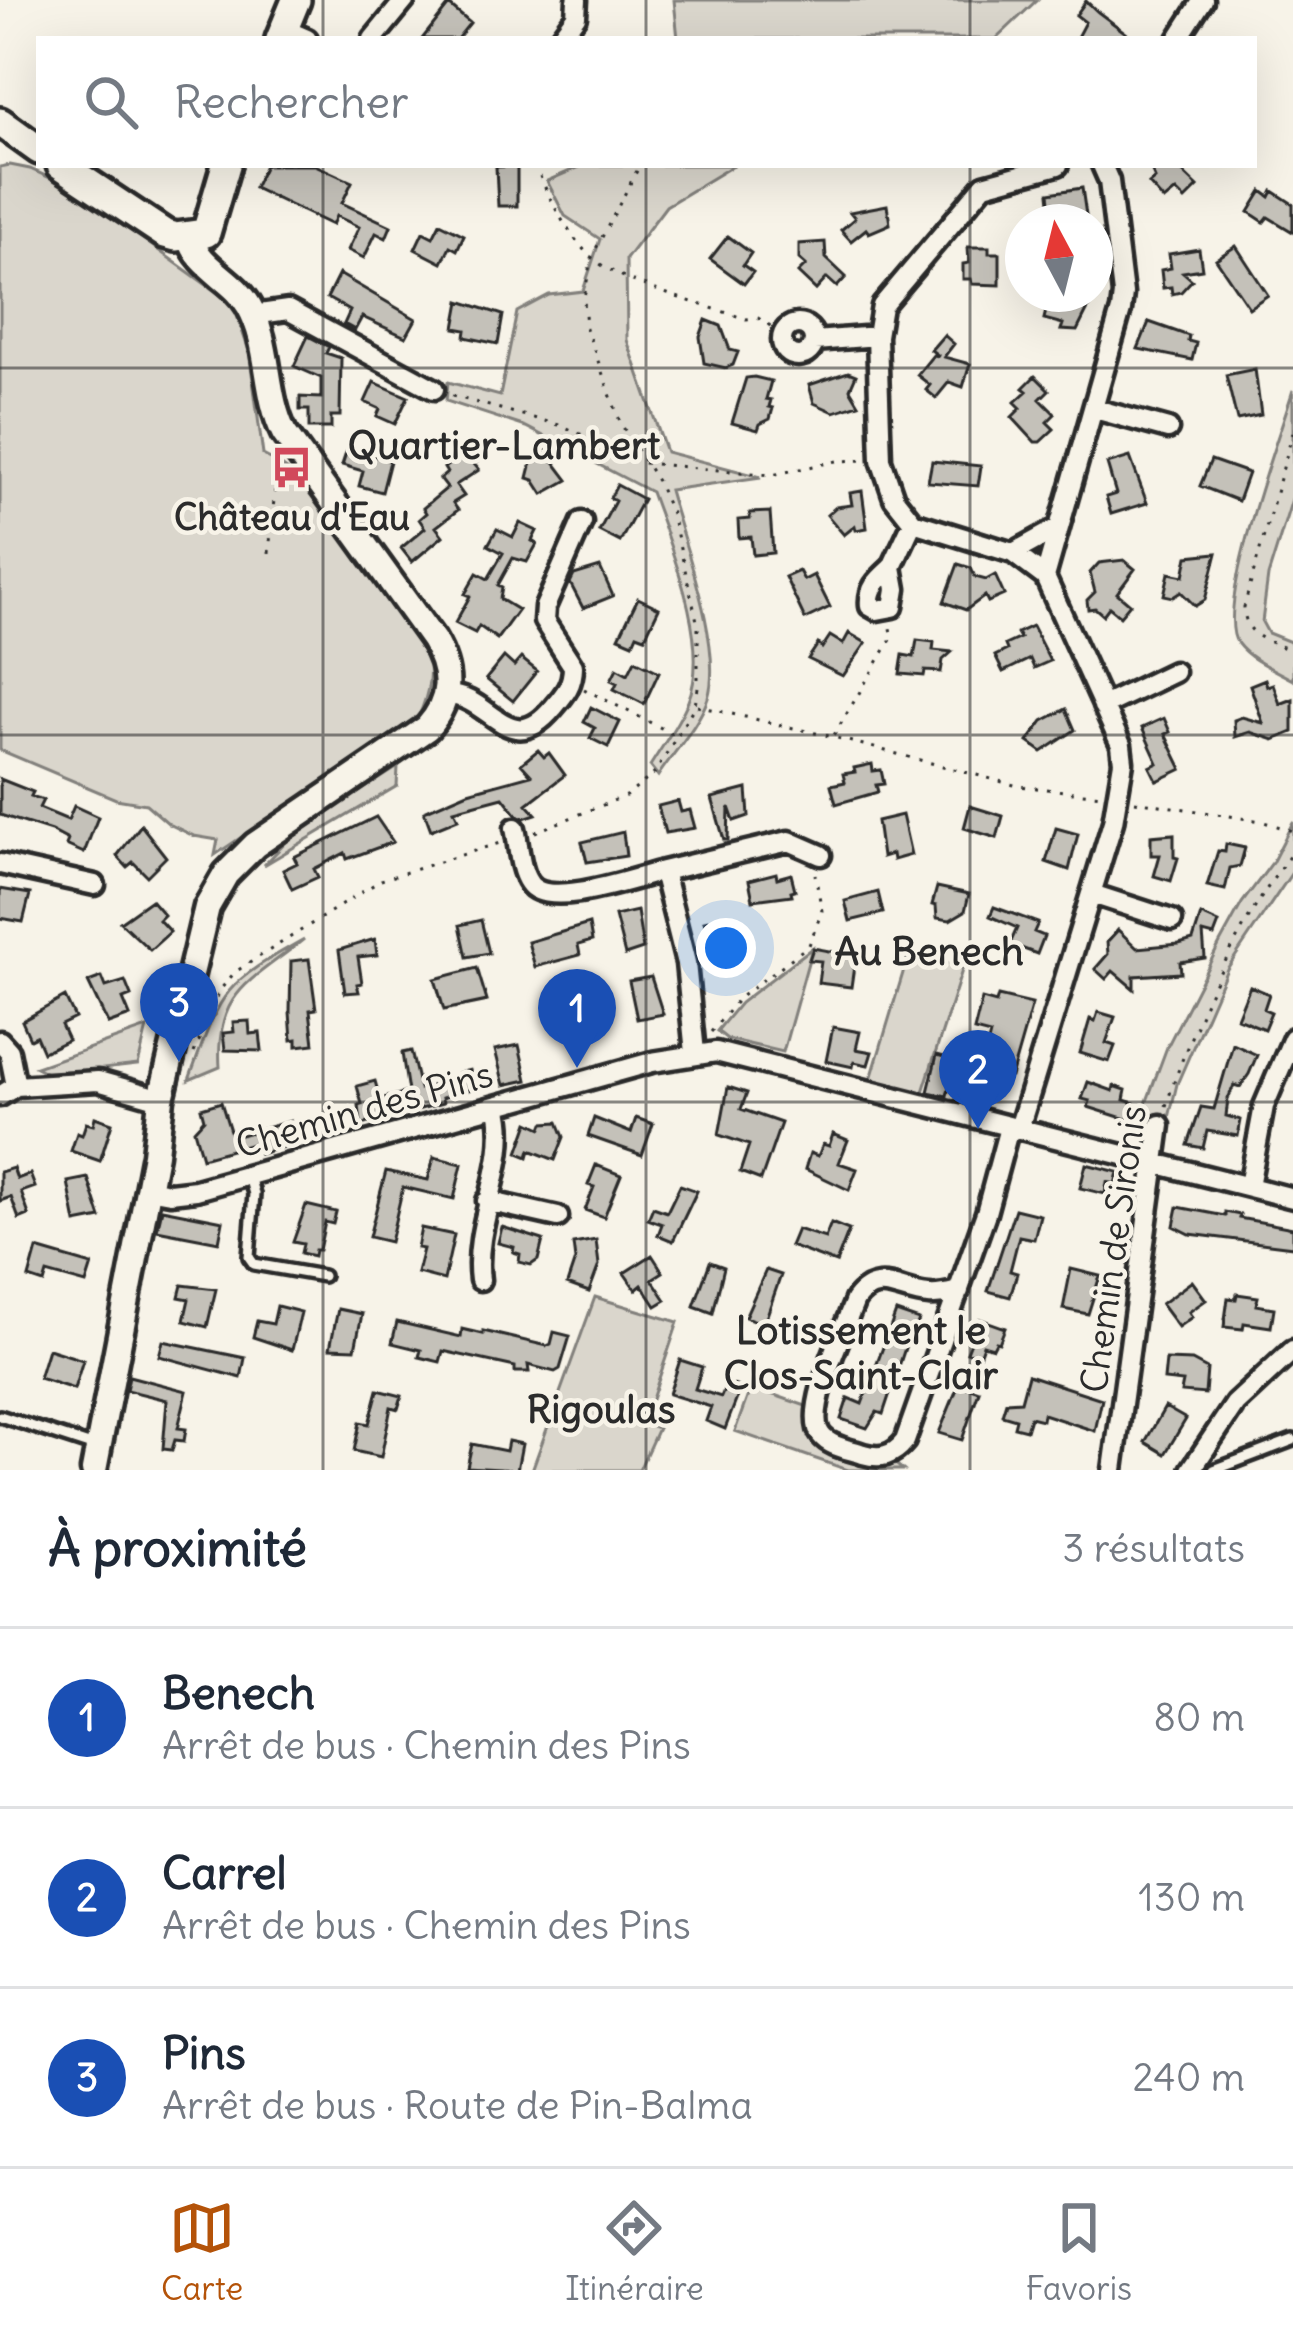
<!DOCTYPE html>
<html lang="fr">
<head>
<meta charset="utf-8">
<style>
  body { margin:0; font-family:Delius,sans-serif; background:#f2f2f3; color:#1f2937 }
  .compass { position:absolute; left:1005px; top:204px; width:108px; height:108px; border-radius:50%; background:#fff; box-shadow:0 12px 48px #0002; rotate:353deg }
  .you { position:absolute; left:726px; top:948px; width:42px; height:42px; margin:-30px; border:9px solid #fff; border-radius:50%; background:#1a73e8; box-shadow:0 0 0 18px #1a73e833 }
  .badge { display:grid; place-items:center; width:78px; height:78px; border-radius:50%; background:#b45309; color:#fff; font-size:39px; font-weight:700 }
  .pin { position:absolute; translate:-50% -99px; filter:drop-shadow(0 3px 6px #0008) }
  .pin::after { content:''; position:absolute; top:63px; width:42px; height:36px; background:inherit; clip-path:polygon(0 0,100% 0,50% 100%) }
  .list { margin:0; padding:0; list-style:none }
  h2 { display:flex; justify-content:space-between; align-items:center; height:156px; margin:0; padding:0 48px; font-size:51px }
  h2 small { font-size:39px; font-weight:400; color:#747a83 }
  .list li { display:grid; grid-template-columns:78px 1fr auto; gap:36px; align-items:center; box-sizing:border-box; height:180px; padding:0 48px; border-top:3px solid #e0e1e3 }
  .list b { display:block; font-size:45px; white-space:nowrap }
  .list p { margin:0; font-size:39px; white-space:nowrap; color:#747a83 }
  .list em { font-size:39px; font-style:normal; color:#747a83 }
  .icon { flex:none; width:66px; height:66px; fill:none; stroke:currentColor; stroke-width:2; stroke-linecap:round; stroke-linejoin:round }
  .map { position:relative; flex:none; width:1293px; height:1470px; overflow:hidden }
  .search { position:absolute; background:#fff; box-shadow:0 12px 48px #0002; left:36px; right:36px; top:36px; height:132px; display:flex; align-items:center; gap:30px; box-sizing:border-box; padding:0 42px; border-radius:0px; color:#747a83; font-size:45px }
  .sheet { height:696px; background:#fff }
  nav { display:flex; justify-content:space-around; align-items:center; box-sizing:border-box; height:168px; border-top:3px solid #e0e1e3; background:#fff; font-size:33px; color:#747a83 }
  nav a { display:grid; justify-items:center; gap:6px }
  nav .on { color:#b45309 }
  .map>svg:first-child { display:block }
</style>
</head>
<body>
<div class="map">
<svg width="1293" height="1470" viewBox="0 0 1293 1470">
  <rect width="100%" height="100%" fill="#f7f3e8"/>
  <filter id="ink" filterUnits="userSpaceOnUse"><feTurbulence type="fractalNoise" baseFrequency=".00833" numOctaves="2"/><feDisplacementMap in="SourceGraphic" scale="24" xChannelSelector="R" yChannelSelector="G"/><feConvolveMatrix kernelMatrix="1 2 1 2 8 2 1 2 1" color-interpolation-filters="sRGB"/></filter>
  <g filter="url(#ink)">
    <path fill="#dad6cc" stroke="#82807c" stroke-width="3" d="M674,0H1037L996,39H678Z
      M10,165L30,169L72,188L233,304L249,351L263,455C325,484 378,583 417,638L419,647L425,644C433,672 430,691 418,718L215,855L218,840L194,836L169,824L146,804L116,799L0,750V167Z
      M584,165H734L666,206L626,259L627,340L666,452L761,477L669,490C683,541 724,648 708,698C699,725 673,753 658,776L650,766C663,745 679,723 688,701C712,645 670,546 651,492L526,427L446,401L448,382L500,396L517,312L549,295L583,291L600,239L565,216L547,181Z
      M1293,390V496L1268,576L1262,622L1268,633L1293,643V680C1275,670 1250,660 1238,644C1213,612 1280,433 1293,390Z
      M398,767L397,786L264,865L294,834Z
      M1293,822V871L1227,969L1177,1084L1168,1122L1144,1109L1167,1047L1220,943L1242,903L1272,863Z
      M304,939C251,982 215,991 220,1067L189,1080C222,990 220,986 304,939Z
      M812,948L783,1052L727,1039L717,1031L740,1003Z
      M909,953L963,967L922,1095L871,1079Z
      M147,1028L138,1065L51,1075L36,1067Z
      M595,1297L678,1322L644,1423L658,1428L639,1470H532Z
      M751,1387L806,1406C798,1450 856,1470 892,1461L903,1470H848L735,1431Z"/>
    <path fill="#c4c1b9" stroke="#2b2b2b" stroke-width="3" d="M1086,1L1098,12L1134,39H1076L1085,22L1076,15Z
      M449,5L470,23L457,39H422Z
      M265,165H315L352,182L342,203L391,226L386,238L376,233L364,258L348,250L359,227L336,216L332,225L254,188Z
      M1149,165H1175L1198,187L1185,200L1176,191L1164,201L1149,184L1155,179Z
      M517,166V206H498L496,167Z
      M1082,188L1087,222H1052L1049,193Z
      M1262,191L1270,197L1273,191L1293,204V232L1268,217L1264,222L1249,212Z
      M887,205L890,224L869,233L866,229L851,241L841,230L855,218L850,212Z
      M440,223L464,235L457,250L450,246L442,263L415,249L423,232L433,237Z
      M728,236L751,253L743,265L753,272L744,284L710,259Z
      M825,242L826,258L846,277L837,287L827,278L816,290L798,273L806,265L799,259V244Z
      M1236,246L1268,295L1249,308L1216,259Z
      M968,247H989V253H1000V285L972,284L971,279H963V264L969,263Z
      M1199,249L1202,269L1183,272L1192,280L1181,292L1172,294L1171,287L1163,288L1161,270L1171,268L1169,254Z
      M339,274L416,319L406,337L362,317L355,330L344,324L350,311L327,298Z
      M1050,294L1094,297L1077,331L1061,330L1063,324L1044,319Z
      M460,301L503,315L498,344L465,337L466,330L455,328Z
      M706,320L721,326L730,350L738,352L733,365L726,368L704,363L700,337Z
      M1149,322L1189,336L1188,341L1196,343L1192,360L1138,349Z
      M944,335L954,344L944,357L970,364L963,387L949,382L936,398L926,390L930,385L917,375L933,355L939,356L931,350Z
      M308,336L329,347L326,353L341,358L340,416H331V428H309V410H300V397L321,398V378L294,366Z
      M1255,369L1261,415L1237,420L1226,375Z
      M848,372L856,375L850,389L859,404L834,412L814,403L809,385Z
      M1035,376L1049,390L1040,399L1055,414L1047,422L1054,429L1040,442H1035L1012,417L1021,408L1015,402L1027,391L1023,388Z
      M754,377L771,381L766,399L771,400L769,407L773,408L770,419L760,424L758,430L732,423L746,378Z
      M374,382L408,397L395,424L377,416L380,409L365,402Z
      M475,443L485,456L474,464L479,470L456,485L464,496L453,503L458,510L436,527L443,536L412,562L401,548L425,528L419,519L426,513L423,508L447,488L440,479L447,473L444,468Z
      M348,447L390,461L382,492L359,486L363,471L342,465Z
      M546,451L568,480L543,494L534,480L528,478L533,458Z
      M1130,457L1147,503L1111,514L1106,497L1116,494L1107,464Z
      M1211,460L1248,473L1238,501L1200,486Z
      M932,461L981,466L978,486L928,482Z
      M617,485L643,499L620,542L599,531L615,501L610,498Z
      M862,491L867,528L856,530L855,526L844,535L827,515L836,507L852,505L850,493Z
      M770,512L773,553L753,555L751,537L739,538L738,520L750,519V513Z
      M520,523L537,531L532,541L537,544L527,562L513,558L498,585L502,587L500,599L518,610L497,639L479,626L475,633L455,623L470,596L465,594L477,573L488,579L503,553L488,545L497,529L513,537Z
      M1217,553L1205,600L1195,606L1181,592L1173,597L1164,595L1169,573L1184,576L1188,556Z
      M1124,560L1135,569L1117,593L1130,604L1120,616L1109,607L1103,615L1095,608L1088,609L1087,600L1095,592L1090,573L1099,563Z
      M958,564L971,568L975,577L986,580L995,575L1004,595L988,602L985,596L966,610L944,602Z
      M600,567L613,596L583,608L570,583L574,575Z
      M799,571L804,580L814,575L830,607L805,619L785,577Z
      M638,598L659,608L645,637L637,634L633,643L619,637Z
      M1032,626L1050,661L1034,668L1030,659L1003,672L995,656L1007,650L1005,645L1020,638L1017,633Z
      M849,633L866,643L843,676L808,659L818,644L822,648L830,636L843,644Z
      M917,640L934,642L933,650L952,652L943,660L941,672L925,671L924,676L900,674L903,655L914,657Z
      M504,657L514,666L521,658L537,671L513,701L486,679Z
      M635,660L659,672L644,704L614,689L617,683L611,680L617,668L628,674Z
      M1265,679L1267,686L1273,684L1280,704L1293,699V732L1274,740L1250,732L1235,737L1234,720L1242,717L1263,723L1250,685Z
      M591,707L620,722L608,747L590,738L595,728L584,722Z
      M1066,709L1075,730L1042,752L1028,742L1043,721Z
      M1164,718L1170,732L1165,734L1182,769L1157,781L1150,767L1158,763L1142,728Z
      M538,750L544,757L549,753L565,775L527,804L536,814L524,818L517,815L503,797L454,810L458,819L431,830L424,811L468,792L531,775L521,764Z
      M872,764L873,771L881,770L884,784L876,785L878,792L836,804L831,785L845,782L843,774L855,772L854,768Z
      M0,779L33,792L31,796L43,800L39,808L68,820L74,806L98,817L84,853L66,845L68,840L51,831L0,815Z
      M747,789L749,816L734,821L729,807L728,840H724L712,798Z
      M678,801L681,812L690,810L695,828L665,833L658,806Z
      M970,806L1003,816L997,838L964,828Z
      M902,815L911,855L893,860L892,854L882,857L877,821Z
      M376,817L393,842L347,859L345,853L314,869L318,877L292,889L283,870L297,863L294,857Z
      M141,825L166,857L147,876L133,862L127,867L117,856Z
      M1056,828L1078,834L1069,870L1046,862Z
      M623,832L626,856L587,862L582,842Z
      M1174,834V857L1178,858L1171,881L1154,876L1160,855H1151V836Z
      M1226,844L1245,848L1240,866L1230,868L1225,890L1207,886L1218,851L1225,852Z
      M776,873L777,878L791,874L795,890L791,891L792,895L753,900L749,880Z
      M937,887L969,894L965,911L950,920L937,918L936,906L932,905Z
      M0,889L30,894L23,922L0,918Z
      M878,892L883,913L850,921L845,901Z
      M151,900L164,915L159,920L170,932L150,950L120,922Z
      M994,907L1038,923L1034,932L1044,936L1037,954L1010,944L1017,928L990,916Z
      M637,911L643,949L625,955L615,916Z
      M1201,915L1219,923L1214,936L1203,933L1205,958L1180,962L1181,973L1134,976V989L1113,971L1106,979L1095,969L1108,954L1107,942L1118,930L1137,948L1179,944L1193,940Z
      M720,917L722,927L738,922L745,949L728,954L727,946L712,950L704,921Z
      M481,920L489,953L467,957L460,925Z
      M589,924L592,941L578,945L580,955L535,967L528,942Z
      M375,939L377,955L358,957L362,983L357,984L359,992L345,993L339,950Z
      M813,948L850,955L855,959L851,987L818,983L821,961L809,960Z
      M309,959L316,1009L310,1010L314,1044L297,1046V1039L292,1040L290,1012L291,961Z
      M477,968L487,1001L444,1010L435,979Z
      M102,977L106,987L125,981L131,996L123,999L130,1016L108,1024L88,982Z
      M651,977L663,1014L637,1019L629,981Z
      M1250,986L1269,994L1264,1009L1271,1012L1264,1029L1237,1018Z
      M998,996L1032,1004L1011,1077L981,1069L990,1035L974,1031L982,999L996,1003Z
      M65,997L75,1018L61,1025L68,1040L43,1052L36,1036L30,1039L22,1021Z
      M1098,1012L1115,1017L1106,1043L1115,1046L1109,1062L1080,1053L1090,1019L1095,1021Z
      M249,1021L250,1034L260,1033L262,1051L225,1050L223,1033L234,1032L233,1022Z
      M833,1027L860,1032L856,1049L872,1052L868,1065L854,1062L853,1067L826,1061Z
      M1233,1044L1257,1055L1249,1074L1240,1087L1234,1085L1228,1099L1226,1116L1241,1120L1238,1136L1207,1131L1203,1148L1188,1145L1201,1107L1214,1109Z
      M519,1045L527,1080L504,1085L495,1050Z
      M411,1051L420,1089L459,1079L458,1073L470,1070L475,1088L442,1098L443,1103L361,1125L359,1105L362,1104L357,1086L375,1081L380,1099L408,1092L402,1053Z
      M937,1055L955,1060L947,1096L928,1092Z
      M1088,1082L1113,1091L1114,1086L1126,1090L1124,1100L1134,1103L1129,1120L1088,1107L1090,1101L1082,1099Z
      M728,1087L747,1093L741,1109L781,1123L761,1180L740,1172L749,1145L719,1135Z
      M221,1102L231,1134L237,1132L238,1136L290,1121L296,1143L260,1154L256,1143L202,1158L194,1130L204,1119L201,1108Z
      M95,1117L112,1123L100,1161L71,1151L77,1133L82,1135L86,1123L93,1125Z
      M594,1118L631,1133L636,1118L653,1124L642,1155L588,1136Z
      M529,1122L542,1128L544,1123L558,1122L564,1137L555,1160L530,1150L528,1157L518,1153Z
      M833,1134L848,1140L839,1163L857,1169L849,1190L805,1169L810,1153L818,1156L823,1144L829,1146Z
      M434,1157L462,1164L454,1199L403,1187L390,1242L369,1237L386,1171L428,1180Z
      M1086,1164L1118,1172L1115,1184L1107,1182L1105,1194L1080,1188Z
      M596,1165L621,1175L604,1217L585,1210L594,1187L588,1185Z
      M13,1168L17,1179L30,1174L35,1187L21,1192L29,1215L19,1219L11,1197L0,1201V1172Z
      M88,1178L101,1218L76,1223L68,1182Z
      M680,1185L697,1191L673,1241L658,1235L662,1224L648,1219L653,1207L667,1212Z
      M306,1205L336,1212L333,1224L325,1222L319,1250H315L314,1256L301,1253L303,1244L293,1242Z
      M1178,1207L1225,1216V1212L1240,1215L1239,1218L1293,1228V1247L1190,1234L1174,1226Z
      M162,1209L223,1221L219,1242L157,1230Z
      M1015,1209L1040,1215L1034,1239L1019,1236L1010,1271L1017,1273L1010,1297L988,1291Z
      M831,1223L849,1230L836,1263L790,1246L797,1229L825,1238Z
      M502,1227L543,1240L538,1260L531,1265L519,1262L520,1254L513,1252L514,1247L498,1243Z
      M421,1228L454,1235L444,1280L417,1273L423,1249L417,1248Z
      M596,1240L599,1265L589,1292L567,1284L575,1260L573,1244Z
      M37,1249L92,1265L86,1284L47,1273L44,1283L29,1278Z
      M652,1255L663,1272L652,1279L666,1300L656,1306L642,1285L636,1290L624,1273Z
      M710,1262L724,1267L713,1313L694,1306Z
      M1071,1269L1100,1276L1088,1314L1063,1309Z
      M766,1270L781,1275L764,1324L745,1317Z
      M1192,1281L1206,1300L1189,1312L1192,1317L1178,1327L1161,1304Z
      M182,1285L216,1289L207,1327L184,1321L189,1299L179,1297Z
      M1237,1294L1258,1297L1256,1305L1274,1308L1271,1327L1244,1323L1243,1329L1224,1327L1228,1298L1236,1299Z
      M277,1306L301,1312L292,1350L253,1337L257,1321L273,1324Z
      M338,1309L362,1314L355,1349L330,1348Z
      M896,1312L919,1320L911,1343L907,1342L883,1414L877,1412L867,1428L841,1419L848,1398L862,1404Z
      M980,1319L1005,1328L999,1343L996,1342L993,1348L983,1345L979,1356L967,1352Z
      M397,1322L461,1337L462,1329L483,1334V1331L547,1346L551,1344L554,1332L570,1336L560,1369L555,1372L528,1365L529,1372H515V1367L443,1351L440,1362L419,1357L421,1350L392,1343Z
      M163,1341L245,1358L241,1378L159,1356Z
      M48,1349L83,1360L74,1389L39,1378Z
      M680,1360L702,1367L695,1389L721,1397L727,1383L741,1388L725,1429L706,1421L711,1407L669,1394Z
      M1166,1360L1192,1361L1207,1369L1205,1394L1181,1392L1183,1382L1164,1380Z
      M1028,1375L1102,1399L1095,1431L1043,1414L1042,1420L1030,1417L1026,1430L1014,1427L1016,1419L1002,1415L1006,1402L1021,1401Z
      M129,1376L187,1391L178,1428L186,1429L184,1441L175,1440L172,1450L163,1449L167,1400L126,1390Z
      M959,1384L979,1391L962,1440L939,1433Z
      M378,1390L402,1396L398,1409L391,1407L381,1457L354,1451L360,1422L369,1424Z
      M1165,1407L1186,1419L1165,1454L1145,1442Z
      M508,1441L522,1444L517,1470L467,1467L472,1444L506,1451Z"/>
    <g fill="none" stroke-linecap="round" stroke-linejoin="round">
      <defs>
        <path id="service" d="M249,1176L254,1194L249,1257L254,1264L323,1276
          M0,1416L98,1448
          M1214,1470L1293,1440"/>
        <path id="minor" d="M284,29L307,39
          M373,39L405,0
          M559,39L576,16L577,0
          M1178,39L1203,0
          M253,315L288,310L434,389
          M782 340a16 16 0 1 1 32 0a16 16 0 1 1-32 0Z
          M815,341L877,336
          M1095,409L1168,429
          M1013,553L1058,528
          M892,567C879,579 868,587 870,606L877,610L893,607L896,589L892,567L913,522
          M1045,577L1013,553L913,522L894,498L881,460L877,336L882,306L984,185L1058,165
          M446,695C490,694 509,761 553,708C565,694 573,685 573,666L544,621L545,607L582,522
          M1103,706L1174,672
          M515,828C519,845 519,869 529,883C546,910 635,878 663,871L686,963L695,1053
          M0,864L95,885
          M663,871L789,841L821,855
          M1092,894L1172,920
          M0,1041L9,1051L16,1086
          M0,1096L16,1086L98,1081L161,1099
          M1249,1186L1264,1106L1293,1038
          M148,1189L170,1193L196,1190L652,1062L716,1052L1293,1198
          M487,1201L558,1217
          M480,1280C472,1222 513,1160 497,1106
          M959,1291C950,1293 939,1296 929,1295C899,1293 878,1270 855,1300C845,1328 803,1411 821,1435C830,1447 849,1449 863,1454C881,1459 893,1456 905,1441L986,1213L1007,1135L1021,1122L1113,822L1123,762L1121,745L1045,577L1121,310L1123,294L1109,181L1102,165
          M1113,1470L1160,1125
          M1191,1470L1235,1404L1293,1350"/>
        <path id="tertiary" d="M94,1470L155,1154L161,1099L207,907L226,874L255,845L427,728C452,700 452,672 433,640L284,433C264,393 271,345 249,306C233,278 199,269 189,236"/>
        <path id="secondary" d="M280,39L296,0
          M0,122L39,150
          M61,165L165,234L176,237L206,233L226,165"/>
      </defs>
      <use href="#service" stroke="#2b2b2b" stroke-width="18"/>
      <use href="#minor" stroke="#2b2b2b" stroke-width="27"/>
      <use href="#tertiary" stroke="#2b2b2b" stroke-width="33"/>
      <use href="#secondary" stroke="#2b2b2b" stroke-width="36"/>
      <path stroke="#2b2b2b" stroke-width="3" stroke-dasharray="3 9" stroke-linecap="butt" d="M535,165C549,197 563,228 588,254C615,283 706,305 746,319L758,318L783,334
        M452,396L563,426L644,463L772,475L837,461L867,460
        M1293,432L1244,607C1244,637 1269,641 1293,651
        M269,553L278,456
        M584,689L677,736
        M697,706L833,737L1018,786L1102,795
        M834,735L892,638L889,623
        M1135,801L1261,821L1293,831
        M535,832L628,795L655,773L695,705L698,688V625L673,518L657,481L621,424L586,328L584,299L591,258L640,165
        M711,1032L738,999L809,945L822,911L815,874
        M194,1053L220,990L235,972L381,880L503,842
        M1166,1106C1195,1017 1237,926 1293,851"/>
      <use href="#service" stroke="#f7f3e8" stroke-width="9"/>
      <use href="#minor" stroke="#f7f3e8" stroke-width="18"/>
      <use href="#tertiary" stroke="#f7f3e8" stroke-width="24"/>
      <use href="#secondary" stroke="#f7f3e8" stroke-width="27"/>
    </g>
  </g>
  <path fill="none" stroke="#2b2b2b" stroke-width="3" stroke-opacity="0.55" d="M323,0V39M646,0V39M970,0V39M323,165V1470M646,165V1470M970,165V1470M0,368H1293M0,735H1293M0,1102H1293"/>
  <defs>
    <symbol id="bus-bare" viewBox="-9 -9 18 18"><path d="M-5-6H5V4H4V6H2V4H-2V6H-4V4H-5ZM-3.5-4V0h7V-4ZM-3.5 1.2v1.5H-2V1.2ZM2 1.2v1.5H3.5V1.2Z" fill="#d1495b" stroke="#f7f3e8" stroke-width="2.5" paint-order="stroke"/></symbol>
  </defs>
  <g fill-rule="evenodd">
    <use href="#bus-bare" x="262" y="438" width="59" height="59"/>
  </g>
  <g text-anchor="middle" stroke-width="9" stroke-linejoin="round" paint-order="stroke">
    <g font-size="36" font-weight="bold" fill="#2b2b2b" stroke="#f7f3e8">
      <text x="292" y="530">Château d'Eau</text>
    </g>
    <g font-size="36" fill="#2b2b2b" stroke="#f7f3e8">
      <text transform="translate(364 1109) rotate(-16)" y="13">Chemin des Pins</text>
      <text transform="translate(1113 1249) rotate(-82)" y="13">Chemin de Sironis</text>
    </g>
    <g font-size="39" font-weight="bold" fill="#2b2b2b" stroke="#f7f3e8">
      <text x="504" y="459">Quartier-Lambert</text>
      <text x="929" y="965">Au Benech</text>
      <text x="861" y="1344">Lotissement le<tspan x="861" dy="45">Clos-Saint-Clair</tspan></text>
      <text x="601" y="1423">Rigoulas</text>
    </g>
  </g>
</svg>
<svg class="compass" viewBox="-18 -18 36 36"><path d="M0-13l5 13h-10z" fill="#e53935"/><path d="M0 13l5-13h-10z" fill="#747a83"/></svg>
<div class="you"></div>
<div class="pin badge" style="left:577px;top:1068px;background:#1a4fb4">1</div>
<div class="pin badge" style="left:978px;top:1129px;background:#1a4fb4">2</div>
<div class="pin badge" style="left:179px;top:1062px;background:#1a4fb4">3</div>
<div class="search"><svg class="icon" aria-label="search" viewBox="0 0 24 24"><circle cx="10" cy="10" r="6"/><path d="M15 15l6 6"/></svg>Rechercher</div>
</div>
<section class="sheet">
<h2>À proximité<small>3 résultats</small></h2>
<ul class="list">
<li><span class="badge" style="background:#1a4fb4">1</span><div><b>Benech</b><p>Arrêt de bus · Chemin des Pins</p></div><em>80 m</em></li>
<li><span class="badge" style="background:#1a4fb4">2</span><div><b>Carrel</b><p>Arrêt de bus · Chemin des Pins</p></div><em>130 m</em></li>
<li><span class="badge" style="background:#1a4fb4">3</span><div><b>Pins</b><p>Arrêt de bus · Route de Pin-Balma</p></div><em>240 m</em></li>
</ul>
</section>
<nav>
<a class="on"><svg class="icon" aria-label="map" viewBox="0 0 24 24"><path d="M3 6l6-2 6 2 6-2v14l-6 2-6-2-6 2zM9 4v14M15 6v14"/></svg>Carte</a>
<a><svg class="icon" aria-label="directions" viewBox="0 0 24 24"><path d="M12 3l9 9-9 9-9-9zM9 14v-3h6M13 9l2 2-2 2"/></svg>Itinéraire</a>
<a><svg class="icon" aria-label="saved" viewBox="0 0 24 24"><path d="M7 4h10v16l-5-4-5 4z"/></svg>Favoris</a>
</nav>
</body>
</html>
